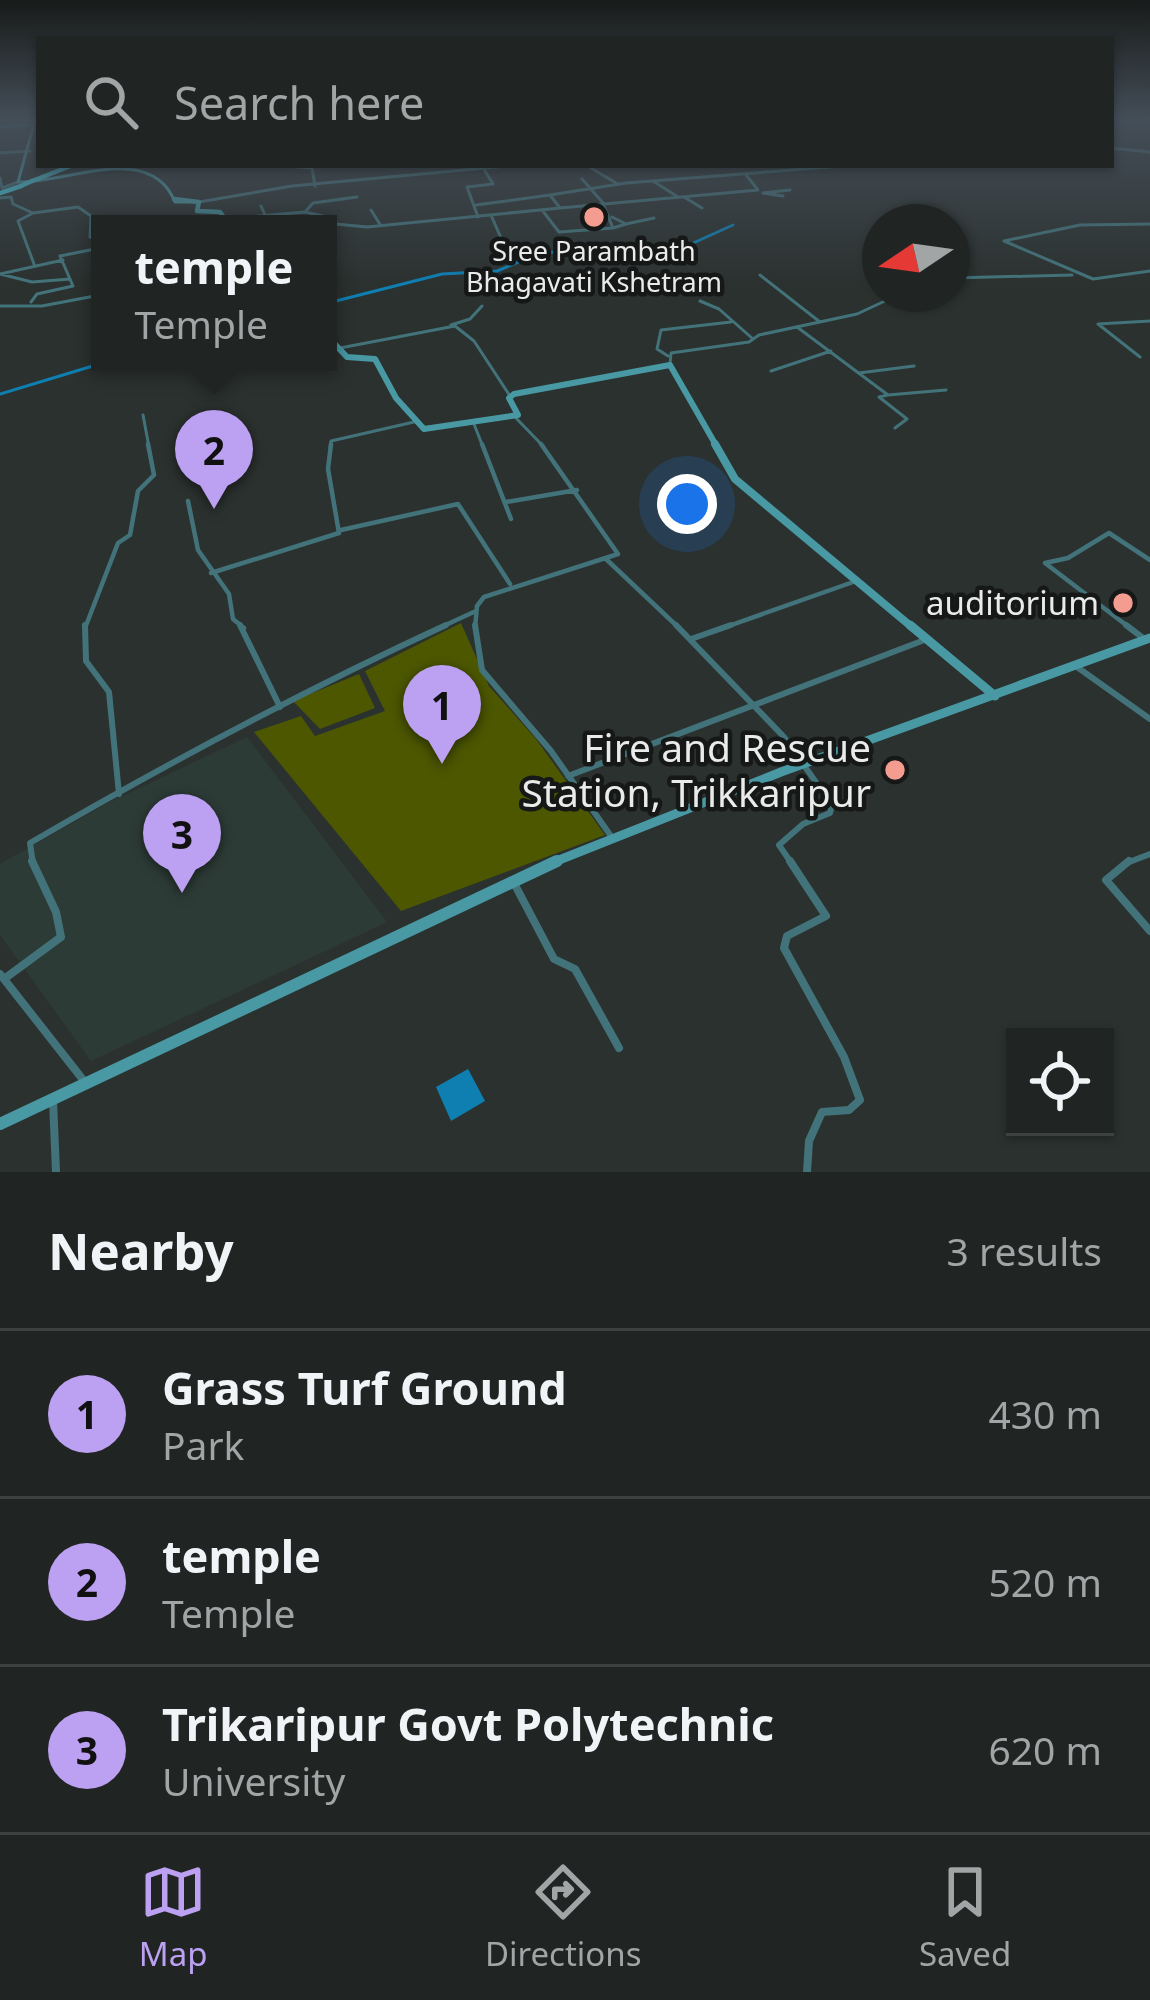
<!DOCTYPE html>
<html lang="en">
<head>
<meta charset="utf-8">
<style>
  body { margin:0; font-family:"Noto Sans",sans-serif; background:#282d2b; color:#f1f3f6 }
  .controls { position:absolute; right:36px; bottom:36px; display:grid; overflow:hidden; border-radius:0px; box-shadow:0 3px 9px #0004 }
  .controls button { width:108px; height:108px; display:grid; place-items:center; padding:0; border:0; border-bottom:3px solid #3d4241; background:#202523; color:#f1f3f6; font:60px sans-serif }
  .compass { position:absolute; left:862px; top:204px; width:108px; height:108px; border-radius:50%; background:#202523; box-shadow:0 3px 9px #0004; rotate:257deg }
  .you { position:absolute; left:687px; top:504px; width:42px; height:42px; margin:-30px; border:9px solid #fff; border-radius:50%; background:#1a73e8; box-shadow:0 0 0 18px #1a73e833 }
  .badge { display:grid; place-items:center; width:78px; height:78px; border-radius:50%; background:#bca0f2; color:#111; font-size:39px; font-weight:700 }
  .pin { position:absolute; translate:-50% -99px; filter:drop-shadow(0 3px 6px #0008) }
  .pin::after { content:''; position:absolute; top:63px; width:42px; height:36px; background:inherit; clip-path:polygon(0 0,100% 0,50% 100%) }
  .popup { position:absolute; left:91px; top:215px; width:246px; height:156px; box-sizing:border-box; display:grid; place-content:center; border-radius:0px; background:#202523; filter:drop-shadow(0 3px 9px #0005); font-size:39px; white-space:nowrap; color:#a2a5a6 }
  .popup b { font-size:45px; color:#f1f3f6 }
  .popup::after { content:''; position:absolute; left:50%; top:100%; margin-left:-24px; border:24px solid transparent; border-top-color:#202523 }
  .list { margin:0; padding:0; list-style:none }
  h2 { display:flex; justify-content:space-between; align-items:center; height:156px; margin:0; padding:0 48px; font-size:51px }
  h2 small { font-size:39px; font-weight:400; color:#a2a5a6 }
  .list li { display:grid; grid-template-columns:78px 1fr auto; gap:36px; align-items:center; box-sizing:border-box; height:168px; padding:0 48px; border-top:3px solid #3d4241 }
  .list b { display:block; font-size:45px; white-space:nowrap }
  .list p { margin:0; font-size:39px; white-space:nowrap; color:#a2a5a6 }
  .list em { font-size:39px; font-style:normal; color:#a2a5a6 }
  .icon { flex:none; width:66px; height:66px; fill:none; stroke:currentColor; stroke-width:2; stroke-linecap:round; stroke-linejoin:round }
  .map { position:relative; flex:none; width:1150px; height:1172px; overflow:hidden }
  .search { position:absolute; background:#202523; box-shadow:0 3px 9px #0004; left:36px; right:36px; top:36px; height:132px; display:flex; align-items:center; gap:30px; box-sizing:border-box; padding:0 42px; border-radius:0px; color:#a2a5a6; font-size:45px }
  .sheet { height:660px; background:#202523 }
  nav { display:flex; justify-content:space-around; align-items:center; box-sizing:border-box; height:168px; border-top:3px solid #3d4241; background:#202523; font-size:33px; color:#a2a5a6 }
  nav a { display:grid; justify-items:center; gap:6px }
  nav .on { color:#bca0f2 }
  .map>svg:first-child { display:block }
</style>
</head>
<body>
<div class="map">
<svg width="1150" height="1172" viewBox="0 0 1150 1172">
  <rect width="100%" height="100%" fill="#2b312f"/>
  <path fill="#2d3b37" d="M247,737L387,922L91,1061L0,935V864L108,803Z"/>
  <path fill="#4c5700" d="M461,623L489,686L536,739L605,835L401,911L254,732L301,716L315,736L385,711L365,671Z
    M359,674L375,708L320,729L293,701Z"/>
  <path fill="#0f7eb1" d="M468,1069L485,1101L451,1121L436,1087Z"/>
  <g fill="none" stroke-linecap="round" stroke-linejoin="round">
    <path stroke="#0f7eb1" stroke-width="3" d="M0,127L31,125
      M328,303L442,274L497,271L540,253L691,244L733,225
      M0,394L106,362"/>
    <path stroke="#43737a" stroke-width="3" d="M1111,148L1150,152
      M0,153L30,151
      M271,165L312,168L315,186
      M586,165L616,183
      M134,167L144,165
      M0,178L2,188L18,182
      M582,179L604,204
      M653,181L678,197
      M763,193L790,190
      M763,193L783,196
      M684,197L702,208
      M0,198L11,197L13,204L33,213L18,221L34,264
      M199,202L292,186L518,165
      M476,205L550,195
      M261,206L269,224
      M560,208L758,190L747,176
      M371,210L381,226
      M542,210L559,232L613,228L603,204
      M305,212L313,203L357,197
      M33,213L78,207L91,216L90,237L100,240
      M491,215L501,238
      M478,217L467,187L493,184L485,171
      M612,217L626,224L613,228
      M227,219L305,212L323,216L325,223L367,227L560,208L550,195L626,183L855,165
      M626,224L654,218
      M1150,224L1080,225L1004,241L1093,279L1150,271
      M63,260L0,274L32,282L70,279
      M760,275L820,322
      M952,278L1072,275
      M99,295L100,308
      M700,301L719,309L753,339
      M31,302L37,294L73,286L60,256L100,248
      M0,306H42L100,295
      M451,325L470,319L482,306
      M797,327L888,395L946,390
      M340,348L455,326L474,341L510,396
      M668,356L657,349L661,330L731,322
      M1140,357L1098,324L1150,321
      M670,365L671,353L749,342L759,335L857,314L900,294
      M771,371L831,351
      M859,373L914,366
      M888,395L879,397L907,419L895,428
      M143,415L149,447
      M514,416L544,447
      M474,424L483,447
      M330,447L331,441L414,422"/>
    <path stroke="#43737a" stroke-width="4.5" d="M482,444L511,519
      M188,501L198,550L229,594L233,619L244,628
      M506,502L577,490
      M341,530L458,504L510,584
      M606,559L679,628
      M211,573L339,533L328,469L331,444
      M85,628L118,543L130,535L138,491L154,475L148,444
      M439,628L476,611
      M475,628L477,606L484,597L618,554L541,444
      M723,628L856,581
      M1130,628L1045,563L1068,558L1109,533L1150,560"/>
    <path stroke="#43737a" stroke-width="6" d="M85,625L86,661L109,692L119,794
      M240,625L280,707
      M475,625L482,670L551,751L613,839
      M676,625L784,737L832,805L830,813L803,824L779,845L792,864
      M1126,625L1143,638
      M691,639L731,625
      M1077,667L1150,719
      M568,776L927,639
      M33,864L30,843C166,764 303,691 446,625
      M1124,864L1150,854"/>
    <path stroke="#43737a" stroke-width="8" d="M790,861L826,916L787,936L784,948L844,1057L860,1100L849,1110L822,1112L809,1141L807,1172
      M1129,861L1106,880L1150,931
      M515,885L554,959L575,969L619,1048
      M0,974L84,1081
      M4,979L61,937L56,912L32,861
      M53,1100L56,1172"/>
    <path stroke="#4899a4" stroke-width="3" d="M35,120L18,182C68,183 151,141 175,202H199"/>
    <path stroke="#4899a4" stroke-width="4.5" d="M174,199L199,202L197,211L220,212L229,224"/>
    <path stroke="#4899a4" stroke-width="6" d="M328,337L347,357L375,359L396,398L424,429L518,415L509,398L514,394L670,365L717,447"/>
    <path stroke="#4899a4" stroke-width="8" d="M715,444L735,479L913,628"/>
    <path stroke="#4899a4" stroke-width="9" d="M910,625L995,696
      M549,864L781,772L1150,638"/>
    <path stroke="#4899a4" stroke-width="12" d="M0,1124L557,861"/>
    <path stroke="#46d1e2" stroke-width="4.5" d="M32,181L73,165
      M0,193L21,186"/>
    <path stroke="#46d1e2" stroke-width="4.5" d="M21,186L32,181"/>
  </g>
  <linearGradient id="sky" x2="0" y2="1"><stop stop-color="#181b1a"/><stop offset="0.42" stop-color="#444e58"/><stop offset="1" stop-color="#444e58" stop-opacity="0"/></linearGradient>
  <rect width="1150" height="284" fill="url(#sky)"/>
  <g fill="#f59c90" stroke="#151817" stroke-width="4.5">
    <circle cx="594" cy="217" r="12"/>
    <circle cx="1123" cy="603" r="12"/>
    <circle cx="895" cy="770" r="12"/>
  </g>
  <g text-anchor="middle" stroke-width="9" stroke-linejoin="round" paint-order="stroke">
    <g font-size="27" fill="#e8ebea" stroke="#151817">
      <text x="594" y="261">Sree Parambath<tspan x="594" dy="31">Bhagavati Kshetram</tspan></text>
    </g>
    <g font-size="33" fill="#e8ebea" stroke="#151817" text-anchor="end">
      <text x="1099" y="615">auditorium</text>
    </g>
    <g font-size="39" fill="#e8ebea" stroke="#151817" text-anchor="end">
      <text x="871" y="762">Fire and Rescue<tspan x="871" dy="45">Station, Trikkaripur</tspan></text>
    </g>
  </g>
</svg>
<div class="controls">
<button><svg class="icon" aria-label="locate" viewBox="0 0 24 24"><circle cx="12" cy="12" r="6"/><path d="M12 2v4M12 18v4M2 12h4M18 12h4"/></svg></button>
</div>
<svg class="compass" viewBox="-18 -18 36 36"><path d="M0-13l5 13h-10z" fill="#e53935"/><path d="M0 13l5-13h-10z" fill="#a2a5a6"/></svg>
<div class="you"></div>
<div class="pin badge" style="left:442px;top:764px">1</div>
<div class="pin badge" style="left:214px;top:509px">2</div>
<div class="popup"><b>temple</b>Temple</div>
<div class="pin badge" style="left:182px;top:893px">3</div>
<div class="search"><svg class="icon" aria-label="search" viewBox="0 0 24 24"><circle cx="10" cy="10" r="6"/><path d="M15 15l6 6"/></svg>Search here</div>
</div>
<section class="sheet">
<h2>Nearby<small>3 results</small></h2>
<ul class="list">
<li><span class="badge">1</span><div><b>Grass Turf Ground</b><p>Park</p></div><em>430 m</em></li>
<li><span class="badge">2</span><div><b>temple</b><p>Temple</p></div><em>520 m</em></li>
<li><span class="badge">3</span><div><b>Trikaripur Govt Polytechnic</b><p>University</p></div><em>620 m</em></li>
</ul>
</section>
<nav>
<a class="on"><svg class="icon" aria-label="map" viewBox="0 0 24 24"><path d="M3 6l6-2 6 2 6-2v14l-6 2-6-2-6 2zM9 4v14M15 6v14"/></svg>Map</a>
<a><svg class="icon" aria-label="directions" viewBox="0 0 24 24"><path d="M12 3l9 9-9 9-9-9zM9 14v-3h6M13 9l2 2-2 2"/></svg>Directions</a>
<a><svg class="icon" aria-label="saved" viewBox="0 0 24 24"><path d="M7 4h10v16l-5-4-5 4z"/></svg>Saved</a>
</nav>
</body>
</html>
